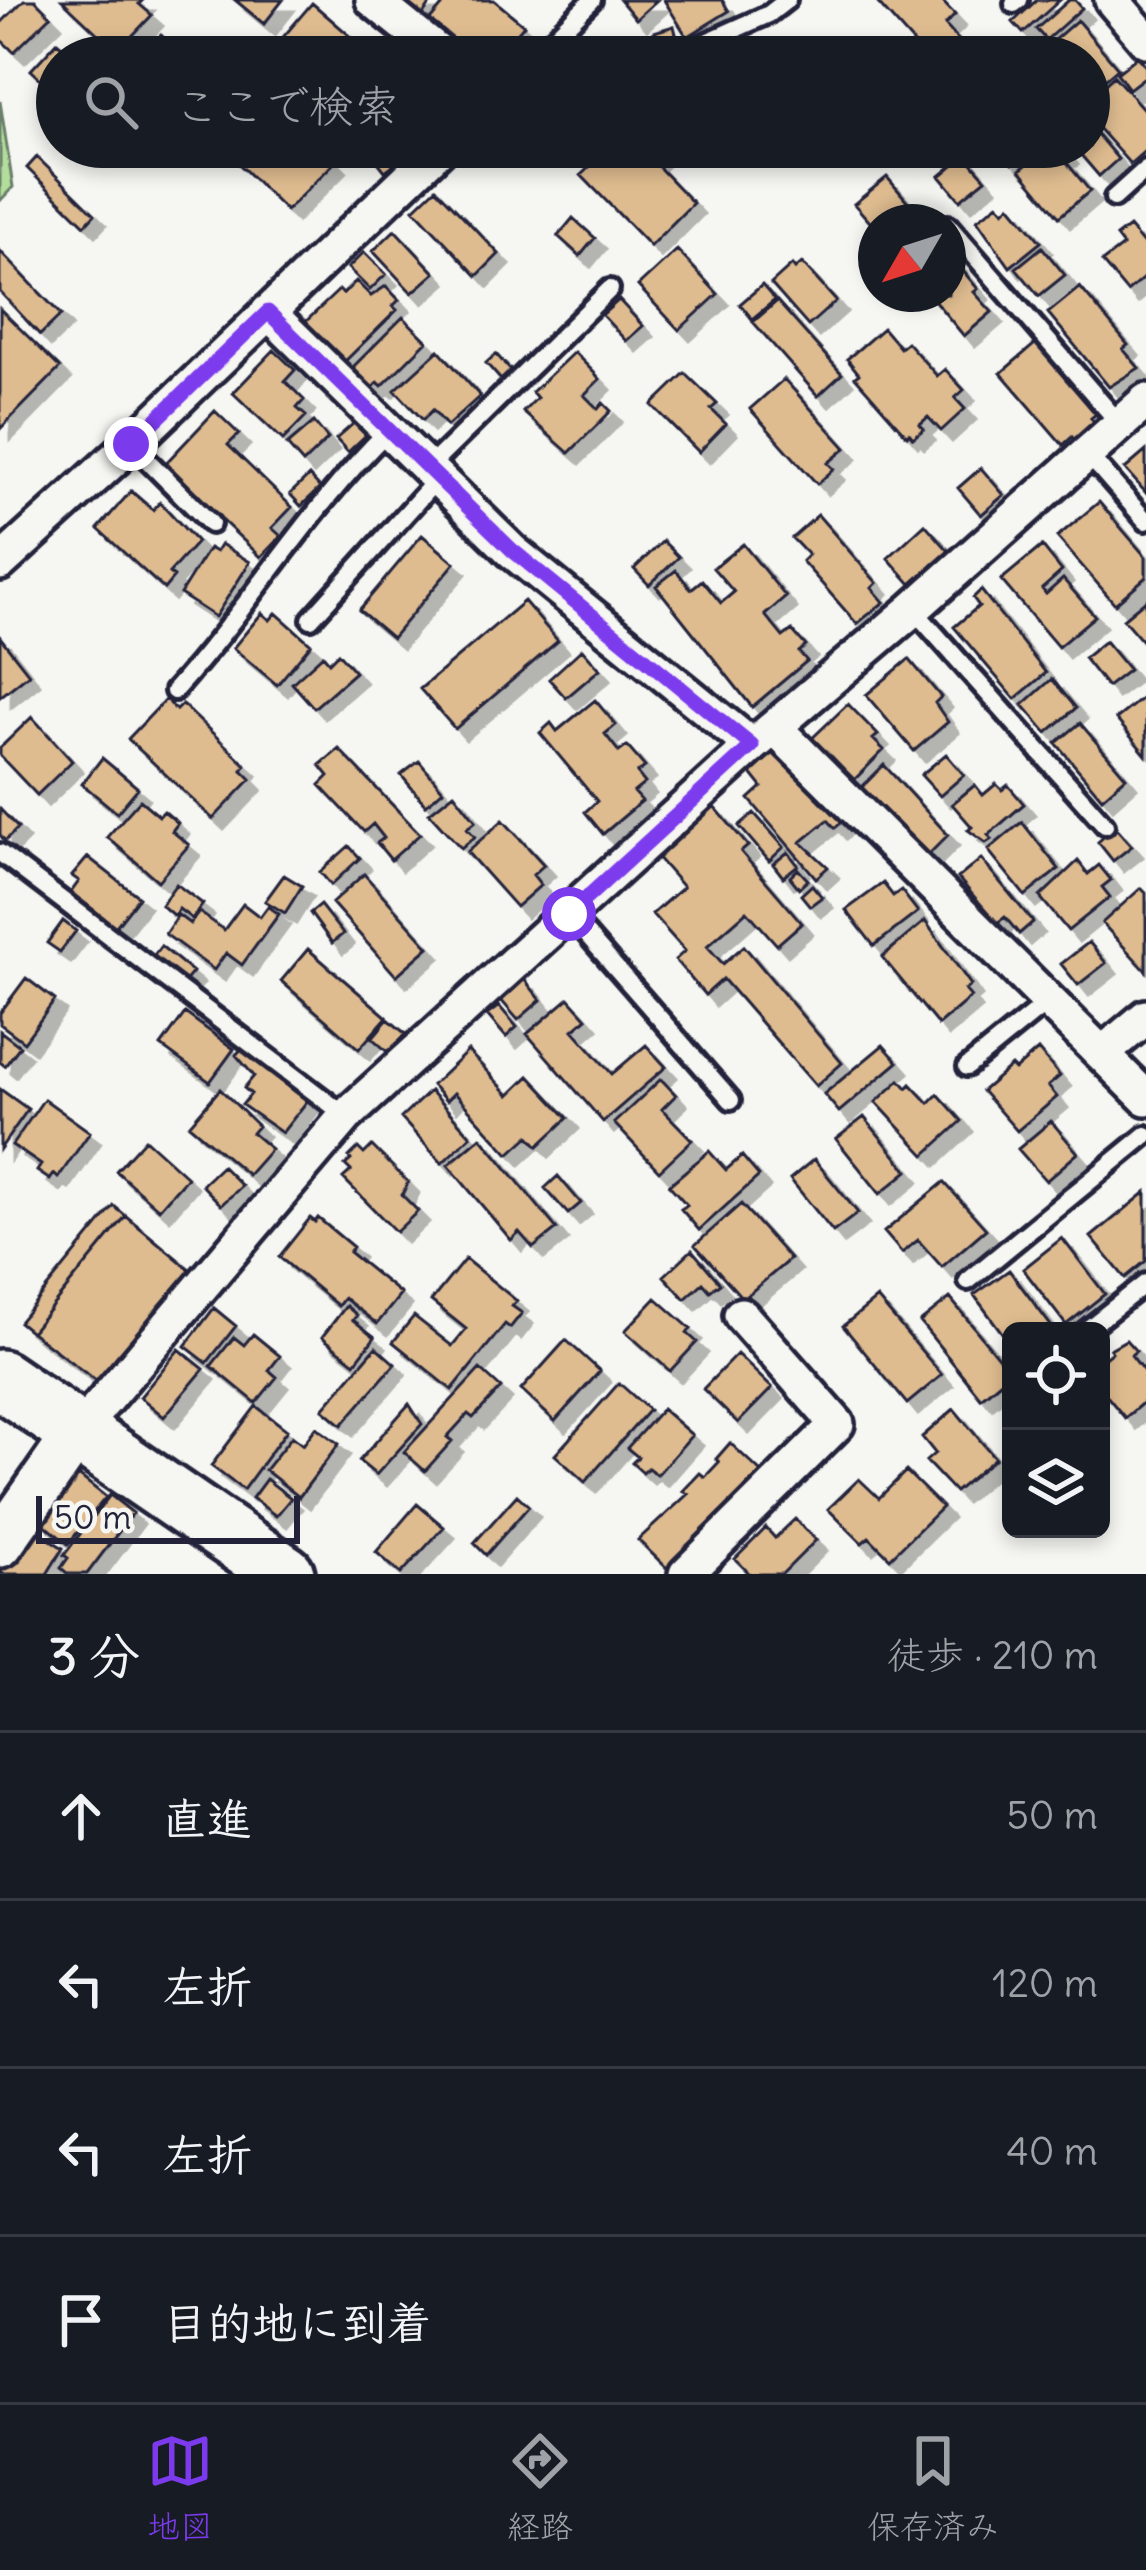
<!DOCTYPE html>
<html lang="ja">
<head>
<meta charset="utf-8">
<style>
  body { margin:0; font-family:Delius,"Klee One",sans-serif; background:#242831; color:#f1f3f6 }
  .controls { position:absolute; right:36px; bottom:36px; display:grid; overflow:hidden; border-radius:18px; box-shadow:0 6px 18px #0003 }
  .controls button { width:108px; height:108px; display:grid; place-items:center; padding:0; border:0; border-bottom:3px solid #363941; background:#171b24; color:#f1f3f6; font:60px sans-serif }
  .compass { position:absolute; left:858px; top:204px; width:108px; height:108px; border-radius:50%; background:#171b24; box-shadow:0 6px 18px #0003; rotate:231deg }
  .scale { position:absolute; left:36px; bottom:30px; width:264px; box-sizing:border-box; padding-left:12px; border:6px solid #22223b; border-top:0; font-size:33px; line-height:42px; white-space:nowrap; color:#22223b; -webkit-text-stroke:9px #f6f6f2; paint-order:stroke }
  .stop { position:absolute; width:36px; height:36px; margin:-27px; border:9px solid #7c3aed; border-radius:50%; background:#fff }
  .stop.end { background:#7c3aed; border-color:#fff; box-shadow:0 3px 12px #0008 }
  .list { margin:0; padding:0; list-style:none }
  h2 { display:flex; justify-content:space-between; align-items:center; height:156px; margin:0; padding:0 48px; font-size:51px }
  h2 small { font-size:39px; font-weight:400; color:#9ea1a6 }
  .list li { display:grid; grid-template-columns:78px 1fr auto; gap:36px; align-items:center; box-sizing:border-box; height:168px; padding:0 48px; border-top:3px solid #363941 }
  .list b { display:block; font-size:45px; white-space:nowrap }
  .list em { font-size:39px; font-style:normal; color:#9ea1a6 }
  .icon { flex:none; width:66px; height:66px; fill:none; stroke:currentColor; stroke-width:2; stroke-linecap:round; stroke-linejoin:round }
  .map { position:relative; flex:none; width:1146px; height:1574px; overflow:hidden }
  .search { position:absolute; background:#171b24; box-shadow:0 6px 18px #0003; left:36px; right:36px; top:36px; height:132px; display:flex; align-items:center; gap:30px; box-sizing:border-box; padding:0 42px; border-radius:66px; color:#9ea1a6; font-size:45px }
  .sheet { height:828px; background:#171b24 }
  nav { display:flex; justify-content:space-around; align-items:center; box-sizing:border-box; height:168px; border-top:3px solid #363941; background:#171b24; font-size:33px; color:#9ea1a6 }
  nav a { display:grid; justify-items:center; gap:6px }
  nav .on { color:#7c3aed }
  .map>svg:first-child { display:block }
</style>
</head>
<body>
<div class="map">
<svg width="1146" height="1574" viewBox="0 0 1146 1574">
  <defs>
    <filter id="shadow"><feDropShadow dx="11" dy="11" stdDeviation="0" flood-color="#0004"/></filter>
  </defs>
  <rect width="100%" height="100%" fill="#f6f6f2"/>
  <filter id="ink" filterUnits="userSpaceOnUse"><feTurbulence type="fractalNoise" baseFrequency=".00833" numOctaves="2"/><feDisplacementMap in="SourceGraphic" scale="24" xChannelSelector="R" yChannelSelector="G"/><feConvolveMatrix kernelMatrix="1 2 1 2 8 2 1 2 1" color-interpolation-filters="sRGB"/></filter>
  <g filter="url(#ink)">
    <path fill="#b2dd9b" stroke="#6a806b" stroke-width="3" d="M0,101L13,187L0,201Z"/>
    <path fill="#dfbc90" stroke="#22223b" stroke-width="3" filter="url(#shadow)" d="M24,0H35L51,16L14,52L0,39V24Z
      M62,0H143L139,4L152,15L117,52Z
      M235,0H283L264,24Z
      M408,0H433L423,15L406,3Z
      M447,0H494L524,25L497,57H475L430,20Z
      M620,0H657L636,19Z
      M664,0H722L729,11L687,37Z
      M875,0H941L955,15L945,25L968,51L961,57H926Z
      M1037,0H1060L1023,33L1013,22Z
      M1069,0H1075L1082,8L1046,40L1036,29Z
      M312,3L370,53L366,57H294L278,43Z
      M1077,20L1118,68L1089,93V57H1043L1039,53Z
      M674,26L678,42L659,48L654,32Z
      M161,35L185,57H140Z
      M57,42L74,56L57,57V74L47,85L31,70Z
      M1138,56L1146,67V76L1129,89L1117,73Z
      M1114,76L1146,112V150L1130,164L1089,118V99Z
      M1089,125L1118,159L1099,176L1074,147H1089Z
      M222,147H322L336,161L286,211Z
      M378,147H387L399,161L385,171L371,153Z
      M610,147H654L659,153L652,160L693,203L650,246L581,175Z
      M998,147H1033L1012,164Z
      M1048,147H1061L1067,154L1062,157L1090,191L1059,217L1020,170Z
      M965,155L986,179L960,200L940,176Z
      M37,157L95,214L85,225L27,168Z
      M887,177L925,222H876V229L854,204Z
      M436,188L499,254L477,276L414,209Z
      M998,204L1004,211L1010,205L1041,242L1010,267L977,220Z
      M573,218L595,238L580,256L558,236Z
      M1129,227L1146,247V276L1127,292L1102,262L1123,246L1116,237Z
      M395,230L435,273L412,293L373,251Z
      M1042,247L1065,275L1039,296L1016,268Z
      M677,250L718,294L679,330L638,286Z
      M0,251L61,315L40,335L0,292Z
      M364,252L386,274L370,290L348,268Z
      M948,253L978,289L974,292L992,312L964,336L929,294H948Z
      M802,263L836,301L808,326L771,284L792,265L795,269Z
      M356,281L371,296L386,286L399,300L393,306L397,310L339,367L300,327L339,290L343,294Z
      M762,285L775,300L752,319L740,304Z
      M1080,287L1128,345L1123,349L1139,368L1109,387L1048,313Z
      M619,300L643,326L626,341L602,315Z
      M777,301L842,374L818,396L753,322Z
      M0,309L60,368L0,429Z
      M403,317L427,341L382,386L378,382L369,392L348,372Z
      M883,328L900,348L907,342L937,376L945,369L964,390L955,398L965,409L941,431L928,417L920,424L924,429L913,438L909,433L907,436L855,377L859,374L847,359Z
      M1036,343L1096,414L1091,418L1096,423L1075,441L1072,437L1063,445L1001,373Z
      M274,350L295,370L285,381L304,400L297,408L306,416L283,440L233,393Z
      M439,350L480,396L447,426L433,410L423,420L395,390Z
      M574,352L600,379L584,395L598,409L603,403L611,411L569,453L523,412L537,398L532,392Z
      M496,354L511,371L501,380L486,363Z
      M685,373L717,404L711,409L726,424L699,452L652,405Z
      M784,379L846,448L828,463L834,469L817,484L750,409Z
      M215,411L239,434L228,445L292,507L272,528L281,536L261,557L164,465Z
      M314,422L328,439L303,463L287,445Z
      M354,423L366,435L348,452L336,439Z
      M1146,451V493L1125,469Z
      M981,468L1004,495L981,515L958,488Z
      M309,476L320,488L301,506L290,494Z
      M131,491L153,510L160,502L197,542L169,573L174,577L164,589L98,529Z
      M1099,502L1146,557V577L1115,604L1057,537Z
      M818,515L877,583L872,588L884,602L857,624L802,561L808,555L792,538Z
      M925,524L949,551L911,584L888,558Z
      M422,535L455,563L392,638L359,610Z
      M663,541L679,557L649,585L634,569Z
      M221,544L250,562L215,617L180,594L209,548L216,552Z
      M743,544L786,597L765,615L783,637L792,630L806,646L799,652L807,661L752,707L656,586L676,570L691,589L702,580L721,603L734,592L713,568Z
      M1042,546L1062,571L1042,589L1046,594L1063,579L1095,616L1058,647L1001,580Z
      M981,590L1046,673L1015,699L954,627L979,606L973,598Z
      M1146,600V640L1143,642L1123,619Z
      M524,601L558,641L455,729L420,689Z
      M262,613L270,620L276,613L311,644L277,685L233,648Z
      M0,637L29,674L0,697Z
      M1105,641L1129,670L1107,687L1084,658Z
      M582,649L600,669L566,698L549,679Z
      M338,653L355,672L314,708L292,683L323,655L329,662Z
      M909,659L941,697L935,703L948,722L914,751L866,695Z
      M1052,679L1076,708L1047,733L1023,705Z
      M1146,695V755L1116,719Z
      M166,699L176,710L182,704L246,765L242,770L251,779L213,819L128,739Z
      M595,700L616,725L605,734L619,752L627,746L645,767L637,773L645,783L634,792L642,801L603,834L585,812L597,801L540,733L551,723L557,731Z
      M848,704L878,735L873,739L884,750L854,780L832,757L825,764L806,744Z
      M32,717L72,761L37,795L0,756V748Z
      M1080,723L1126,777L1102,798L1056,743Z
      M779,748L842,822L835,828L828,820L801,842L828,867L816,878L749,799L762,787L750,772Z
      M339,749L420,834L391,860L377,843L384,838L373,824L364,832L320,785L329,776L320,765Z
      M946,754L964,775L940,796L921,775Z
      M102,758L138,788L117,813L82,784Z
      M419,761L443,790L426,805L401,775Z
      M884,765L948,835L927,856L861,788Z
      M996,784L1002,790L1008,785L1024,804L988,835L992,839L986,843L968,830L972,827L952,804L975,785L983,795Z
      M454,793L476,821L467,828L475,837L461,848L429,813Z
      M140,800L159,816L164,811L178,823L172,831L189,845L158,881L107,837Z
      M714,806L748,846L741,852L802,923L777,945L747,911L707,946L723,964L744,946L842,1063L816,1086L723,979L705,995L675,960L685,951L652,914L683,887L656,856Z
      M0,809L18,828L5,841L0,835Z
      M754,813L784,847L769,861L739,826Z
      M503,820L544,865L533,875L541,885L516,907L467,852Z
      M1022,822L1059,869L1025,896L988,850Z
      M1115,827L1132,846L1113,861L1098,842Z
      M349,846L360,858L331,885L320,872Z
      M788,852L798,865L783,877L773,864Z
      M88,857L139,897L113,930L69,895L79,881L72,876Z
      M981,859L1033,922L1019,934L1005,917L997,923L958,878Z
      M1078,861L1088,874L1099,865L1111,880L1102,887L1110,897L1068,931L1040,897Z
      M798,869L808,880L799,888L790,877Z
      M364,874L429,947L396,976L332,903Z
      M284,875L302,886L285,913L265,901Z
      M883,883L893,896L901,890L918,912L874,946L846,910Z
      M176,884L203,904L192,919L179,909L174,916L161,905Z
      M812,885L822,897L810,906L801,895Z
      M1141,888L1146,893V971L1102,923Z
      M243,904L260,917L268,906L279,914L242,965L226,953L214,970L165,934L178,915L190,924L199,912L224,930Z
      M320,905L343,934L332,943L310,913Z
      M63,921L76,931L60,952L47,943Z
      M925,921L971,985L965,990L971,997L938,1025L882,957Z
      M1089,942L1106,963L1078,985L1061,964Z
      M161,946L193,972L184,983L152,958Z
      M308,949L387,1017L359,1049L281,981Z
      M26,978L55,1000L24,1042L0,1024V1013Z
      M524,979L541,1000L518,1020L500,999Z
      M569,998L587,1018L573,1030L612,1074L646,1045L666,1067L603,1122L527,1034Z
      M499,1006L517,1027L506,1037L487,1015Z
      M185,1013L234,1049L210,1082L161,1046Z
      M388,1019L406,1034L389,1053L372,1038Z
      M0,1031L20,1046L5,1066L0,1062Z
      M883,1045L898,1062L839,1112L824,1094Z
      M242,1048L308,1100L282,1133L242,1105L251,1094L244,1088L254,1076L236,1055Z
      M1038,1050L1060,1076L1048,1086L1057,1097L1017,1131L982,1091L1011,1066L1015,1070Z
      M468,1051L509,1095L529,1076L568,1118L538,1146L529,1136L509,1154L454,1093L446,1101L432,1085Z
      M661,1079L676,1095L662,1109L692,1140L659,1171L614,1123Z
      M900,1080L907,1088L911,1084L929,1103L938,1094L962,1121L925,1155L876,1102Z
      M0,1089L28,1109L0,1149Z
      M220,1089L258,1126L252,1133L271,1149L248,1175L189,1125Z
      M430,1091L471,1136L442,1163L401,1118Z
      M44,1099L90,1132L58,1178L54,1174L50,1180L37,1171L41,1165L12,1145Z
      M864,1117L908,1171L880,1194L836,1139Z
      M1051,1121L1078,1153L1046,1181L1018,1149Z
      M481,1137L557,1229L533,1248L519,1232L511,1240L448,1165Z
      M145,1139L187,1177L159,1209L116,1171Z
      M372,1146L408,1182L402,1195L418,1211L396,1232L343,1178L351,1171L345,1165L351,1160L349,1157L358,1148L364,1154Z
      M709,1151L726,1170L742,1156L759,1176L699,1230L681,1209L687,1205L669,1185Z
      M814,1159L858,1213L833,1232L790,1179Z
      M222,1166L242,1186L221,1205L202,1185Z
      M558,1176L581,1203L568,1214L545,1188Z
      M944,1182L986,1229L942,1267L918,1240L902,1253L884,1232Z
      M1146,1192V1261L1125,1278L1091,1237Z
      M741,1204L790,1259L743,1299L695,1245Z
      M114,1206L126,1216L31,1332L19,1322Z
      M126,1216L192,1271L100,1384L31,1332Z
      M310,1218L315,1222L318,1218L353,1247L349,1252L401,1294L377,1324L344,1298L338,1306L279,1257Z
      M1062,1238L1105,1294L1066,1325L1023,1269Z
      M692,1250L720,1283L710,1291L703,1283L685,1299L664,1276Z
      M465,1259L517,1301L512,1306L522,1313L510,1328L505,1324L452,1390L393,1342L414,1316L452,1346L466,1329L431,1301Z
      M1009,1270L1055,1331H1011V1345L974,1295Z
      M656,1298L691,1329L687,1333L697,1342L670,1371L625,1331Z
      M877,1298L942,1375L907,1404L843,1326Z
      M950,1298L1011,1373L981,1398L920,1322Z
      M346,1306L357,1315L353,1320L375,1337L355,1363L322,1337Z
      M214,1308L236,1326L207,1363L185,1346Z
      M253,1334L280,1356L269,1370L277,1377L256,1403L211,1366L234,1337L244,1345Z
      M566,1340L600,1371L555,1421L521,1390Z
      M1126,1340L1136,1351L1131,1355L1146,1374V1400L1125,1418L1101,1389V1361L1112,1352L1110,1349Z
      M376,1347L395,1364L342,1425L323,1409Z
      M179,1349L204,1369L164,1417L140,1397Z
      M737,1354L772,1388L738,1423L703,1389Z
      M480,1369L501,1388L473,1418L468,1414L447,1437L452,1441L425,1471L404,1452Z
      M619,1383L649,1410L585,1482L555,1455Z
      M409,1404L422,1424L376,1475L359,1461Z
      M256,1406L287,1430L243,1490L211,1466Z
      M662,1409L692,1435L657,1475L648,1468L643,1473L632,1463L638,1457L627,1448Z
      M954,1409L995,1458L955,1492L926,1461L935,1453L922,1437Z
      M316,1427L339,1444L299,1497L265,1470L292,1436L303,1445Z
      M730,1443L761,1472L669,1570L638,1540L688,1494L683,1491L700,1473L705,1477L719,1462L716,1459Z
      M906,1471L942,1507L890,1558L869,1537L862,1543L828,1509L859,1479L879,1498Z
      M76,1473L106,1497L68,1544L39,1520Z
      M266,1479L291,1498L276,1516L252,1498Z
      M110,1495L133,1513L87,1574H68L61,1568L68,1558L64,1555Z
      M517,1495L529,1506L486,1555L474,1543Z
      M417,1504L444,1527L401,1574L376,1552Z
      M795,1519L816,1540L782,1574H750L735,1559L766,1528L775,1538Z
      M31,1527L63,1548L47,1574H0Z"/>
    <g fill="none" stroke-linecap="round" stroke-linejoin="round">
      <defs>
        <path id="lane" d="M1014,4L1019,0
          M534,57L592,0
          M673,57L769,14L787,0
          M1114,198L1146,169
          M948,225L1118,422
          M131,444L211,524
          M1086,452L1146,521
          M428,468L610,289
          M913,609L1105,825
          M311,619L438,478
          M174,691C250,607 308,509 389,430
          M0,853L346,1116
          M569,914L731,1100
          M967,1067L1050,1000
          M968,1281L1146,1135
          M1085,1331L1146,1283"/>
        <path id="street" d="M373,0L444,57
          M1112,0L1146,40
          M268,312L512,551L752,746
          M0,563L131,444L441,147
          M775,728L1146,1098
          M1103,1053L1146,1017
          M78,1432L346,1116L752,746L913,609L1146,401
          M686,1574L837,1424L741,1315"/>
        <path id="secondary" d="M0,1544L78,1432"/>
        <path id="highway" d="M0,1379L285,1574"/>
      </defs>
      <use href="#lane" stroke="#22223b" stroke-width="26"/>
      <use href="#street" stroke="#22223b" stroke-width="42"/>
      <use href="#secondary" stroke="#22223b" stroke-width="54"/>
      <use href="#highway" stroke="#22223b" stroke-width="66"/>
      <use href="#lane" stroke="#f6f6f2" stroke-width="16"/>
      <use href="#street" stroke="#f6f6f2" stroke-width="33"/>
      <use href="#secondary" stroke="#f6f6f2" stroke-width="45"/>
      <use href="#highway" stroke="#f6f6f2" stroke-width="57"/>
    </g>
  </g>
  <g fill="none" stroke-linecap="round" stroke-linejoin="round" filter="url(#ink)">
    <path stroke="#7c3aed" stroke-width="15" d="M131,444L268,312L512,550L752,746L569,914"/>
  </g>
</svg>
<div class="controls">
<button><svg class="icon" aria-label="locate" viewBox="0 0 24 24"><circle cx="12" cy="12" r="6"/><path d="M12 2v4M12 18v4M2 12h4M18 12h4"/></svg></button>
<button><svg class="icon" aria-label="layers" viewBox="0 0 24 24"><path d="M12 4l9 5-9 5-9-5zM3 14l9 5 9-5"/></svg></button>
</div>
<svg class="compass" viewBox="-18 -18 36 36"><path d="M0-13l5 13h-10z" fill="#e53935"/><path d="M0 13l5-13h-10z" fill="#9ea1a6"/></svg>
<div class="scale">50 m</div>
<div class="stop" style="left:569px;top:914px"></div>
<div class="stop end" style="left:131px;top:444px"></div>
<div class="search"><svg class="icon" aria-label="search" viewBox="0 0 24 24"><circle cx="10" cy="10" r="6"/><path d="M15 15l6 6"/></svg>ここで検索</div>
</div>
<section class="sheet">
<h2>3 分<small>徒歩 · 210 m</small></h2>
<ul class="list">
<li><svg class="icon" aria-label="ahead" viewBox="0 0 24 24"><path d="M12 20V5M6 11l6-6 6 6"/></svg><div><b>直進</b></div><em>50 m</em></li>
<li><svg class="icon" aria-label="left" viewBox="0 0 24 24"><path d="M17 20v-9H6M10 6l-5 5 5 5"/></svg><div><b>左折</b></div><em>120 m</em></li>
<li><svg class="icon" aria-label="left" viewBox="0 0 24 24"><path d="M17 20v-9H6M10 6l-5 5 5 5"/></svg><div><b>左折</b></div><em>40 m</em></li>
<li><svg class="icon" aria-label="arrive" viewBox="0 0 24 24"><path d="M6 21V4h12l-3 4 3 4H6"/></svg><div><b>目的地に到着</b></div></li>
</ul>
</section>
<nav>
<a class="on"><svg class="icon" aria-label="map" viewBox="0 0 24 24"><path d="M3 6l6-2 6 2 6-2v14l-6 2-6-2-6 2zM9 4v14M15 6v14"/></svg>地図</a>
<a><svg class="icon" aria-label="directions" viewBox="0 0 24 24"><path d="M12 3l9 9-9 9-9-9zM9 14v-3h6M13 9l2 2-2 2"/></svg>経路</a>
<a><svg class="icon" aria-label="saved" viewBox="0 0 24 24"><path d="M7 4h10v16l-5-4-5 4z"/></svg>保存済み</a>
</nav>
</body>
</html>
